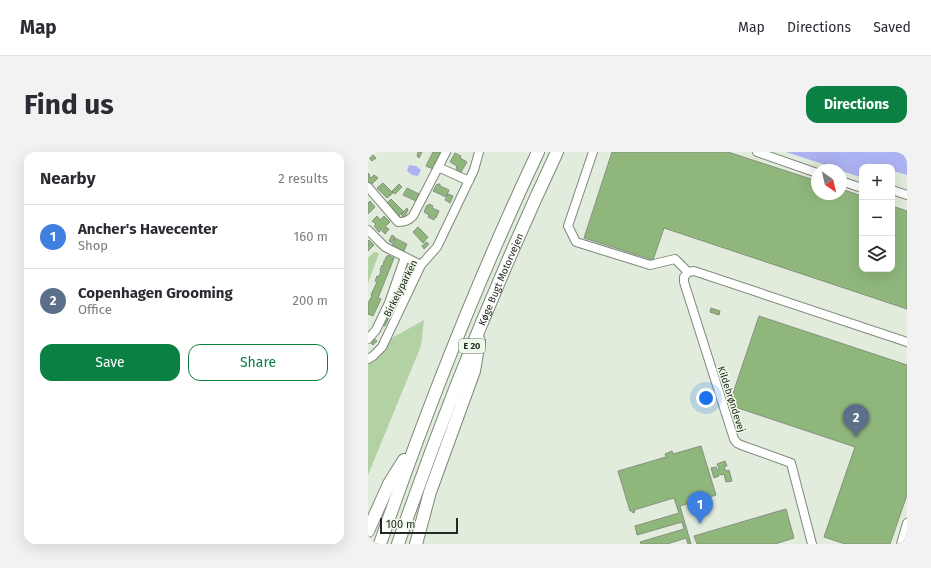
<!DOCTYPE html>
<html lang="en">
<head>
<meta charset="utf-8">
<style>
  body { margin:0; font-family:"Fira Sans",sans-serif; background:#f2f2f3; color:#2b2b33 }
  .controls { position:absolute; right:12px; top:12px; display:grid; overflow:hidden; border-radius:8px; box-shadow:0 4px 16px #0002 }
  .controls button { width:36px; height:36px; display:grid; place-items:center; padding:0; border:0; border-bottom:1px solid #e1e1e2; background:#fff; color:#2b2b33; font:20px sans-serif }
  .compass { position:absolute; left:443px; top:12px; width:36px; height:36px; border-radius:50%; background:#fff; box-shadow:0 4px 16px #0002; rotate:146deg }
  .scale { position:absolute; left:12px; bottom:10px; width:78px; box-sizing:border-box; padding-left:4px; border:2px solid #242922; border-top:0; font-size:11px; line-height:14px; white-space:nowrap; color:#242922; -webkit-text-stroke:3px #eefae9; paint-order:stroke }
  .you { position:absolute; left:338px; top:246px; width:14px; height:14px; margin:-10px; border:3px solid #fff; border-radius:50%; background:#1a73e8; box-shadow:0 0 0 6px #1a73e833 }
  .badge { display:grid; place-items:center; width:26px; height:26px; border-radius:50%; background:#0b8043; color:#fff; font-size:13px; font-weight:700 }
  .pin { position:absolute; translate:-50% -33px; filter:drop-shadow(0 1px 2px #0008) }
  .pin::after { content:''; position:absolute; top:21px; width:14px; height:12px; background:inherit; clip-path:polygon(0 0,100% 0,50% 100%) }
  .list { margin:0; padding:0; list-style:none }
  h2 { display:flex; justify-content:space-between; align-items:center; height:52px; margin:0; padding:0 16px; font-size:17px }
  h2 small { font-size:13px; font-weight:400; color:#7c7c81 }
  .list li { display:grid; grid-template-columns:26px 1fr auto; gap:12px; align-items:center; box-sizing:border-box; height:64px; padding:0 16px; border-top:1px solid #e1e1e2 }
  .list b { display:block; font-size:15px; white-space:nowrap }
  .list p { margin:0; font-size:13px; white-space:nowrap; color:#7c7c81 }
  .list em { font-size:13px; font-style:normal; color:#7c7c81 }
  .actions { display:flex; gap:8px; padding:12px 16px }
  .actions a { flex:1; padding:9px 0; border:1px solid #0b8043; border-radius:12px; text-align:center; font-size:14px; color:#0b8043 }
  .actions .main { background:#0b8043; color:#fff }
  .icon { flex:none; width:22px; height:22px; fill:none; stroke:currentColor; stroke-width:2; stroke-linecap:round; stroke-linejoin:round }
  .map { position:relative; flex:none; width:539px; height:392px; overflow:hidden; border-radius:12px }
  header { display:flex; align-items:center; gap:24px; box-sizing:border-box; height:56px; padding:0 20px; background:#fff; border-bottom:1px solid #e1e1e2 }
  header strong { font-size:19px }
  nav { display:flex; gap:22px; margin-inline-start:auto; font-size:14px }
  .intro { display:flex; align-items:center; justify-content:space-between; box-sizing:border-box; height:96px; padding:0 24px }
  h1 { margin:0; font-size:28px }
  .button { padding:10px 18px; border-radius:12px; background:#0b8043; color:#fff; font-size:14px; font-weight:700 }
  main { display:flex; gap:24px; padding:0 24px }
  aside { flex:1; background:#fff; border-radius:12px; box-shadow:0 4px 16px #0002 }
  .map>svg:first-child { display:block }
</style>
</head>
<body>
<header>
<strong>Map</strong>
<nav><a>Map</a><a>Directions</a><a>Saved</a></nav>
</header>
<div class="intro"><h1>Find us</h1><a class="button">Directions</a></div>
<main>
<aside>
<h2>Nearby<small>2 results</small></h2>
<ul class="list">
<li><span class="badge" style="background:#3f7fe0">1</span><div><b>Ancher's Havecenter</b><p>Shop</p></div><em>160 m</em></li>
<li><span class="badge" style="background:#5c6f8a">2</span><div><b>Copenhagen Grooming</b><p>Office</p></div><em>200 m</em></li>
</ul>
<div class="actions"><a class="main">Save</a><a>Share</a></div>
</aside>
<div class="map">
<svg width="539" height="392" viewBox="0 0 539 392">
  <rect width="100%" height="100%" fill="#e1ecdc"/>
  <path fill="#b2d2a4" d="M6,100L11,101L0,131V106Z
    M56,168L53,194L0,323V212L14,200L22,187Z"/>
  <path fill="#adb2f2" d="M418,0H539V23L529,20H524V15H494V25H493L473,19V18Z
    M41,13L48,14L53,18L50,24L44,23L39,19Z"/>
  <path fill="#8fb77c" stroke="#869081" d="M50,0H54L51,6L49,4Z
    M65,0H73L70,6V7L69,8L65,17L58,14Z
    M244,0H360L449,29V42H473V37L494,44V117H524V54L539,59V157L296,76L285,108L216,86Z
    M3,1L8,6L4,9L0,5V3Z
    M87,1L93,4L92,6L99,10L93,20L88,17L89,14L82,10Z
    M0,21L2,23L1,24L3,26L6,23L10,26L1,35L0,34Z
    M15,31L25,41L19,46L9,36Z
    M31,32L34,35L27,42L24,39Z
    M69,32L70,33V32H72V34L81,38L78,45L65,39Z
    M39,36L51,42L48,49L35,43Z
    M80,42L85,44L82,51L77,48Z
    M23,47L35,59L30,65L18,52Z
    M2,49L7,55L0,62V51Z
    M61,52L65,54L64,56L71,59L68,66L67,65L66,68L60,65L61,63L56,60L59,53L60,54Z
    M39,56L40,58L36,66L33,62Z
    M9,64L12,68L16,64L22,70L11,80L6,74L8,72L4,69Z
    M18,75L21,77L17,82L14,79Z
    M50,75L60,85L55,91L45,80Z
    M24,83L27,85L23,91L21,89Z
    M27,86L39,92L36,99L24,93Z
    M1,88L6,93L0,99V89Z
    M58,90L61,92L56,97L54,94Z
    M20,103L26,106L10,146L13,147L5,164L0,162V151L4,144L3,143L9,130L7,129L9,124L10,125L11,123H12L13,118H12L14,113L15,114L16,109H17L18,105H19Z
    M38,113L42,115L38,122L34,121Z
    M33,125L37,127L34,135L30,133Z
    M27,142L31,144L27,154L23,152Z
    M343,156L352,159L351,163L342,160Z
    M17,163L21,165L17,174L13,173Z
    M391,164L539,213V343L522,392H477L456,385L487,295L361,253Z
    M6,186L9,189L5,193L2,190Z
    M333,294L348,343L326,350L327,351L325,352V350L312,354L323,392H320L318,386L299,392H273L272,390L316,377L314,370L269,383L267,374L311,361L306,346L266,358L267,360L265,361L264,359H262L250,319L298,305L297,302L304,299L305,302Z
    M357,309L359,314L356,315L358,319L361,318L364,329L358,330L356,322L353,323L352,322H351V324L346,326L343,316L348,315L349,318L351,317L349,312Z
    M418,357L426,386L407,392H329L326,384Z"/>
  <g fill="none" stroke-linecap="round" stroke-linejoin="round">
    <defs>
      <path id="minor" d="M225,0L200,74L208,90L282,113L307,107L320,120
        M389,0L449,21
        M70,15L101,29
        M473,29L494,36
        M0,35L30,70C37,70 40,69 45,64L78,0
        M524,38L539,43
        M0,78L17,95L53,113
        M0,187L8,178L21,151L37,105
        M0,207L5,204L14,195L53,113L69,95L106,18L111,0
        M444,392L423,311L373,293L369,291L366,287L316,130V125L320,120L326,119L539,190
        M533,392L539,371"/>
      <g id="highway">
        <path d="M0,379L21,332L36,308"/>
        <path d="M12,392C58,259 110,127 170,0"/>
        <path id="s1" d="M30,392C76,259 129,128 189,0"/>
        <path d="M48,392L62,340L106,219L111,189"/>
      </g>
    </defs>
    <use href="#minor" stroke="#7d8879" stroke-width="10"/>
    <use href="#highway" stroke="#7d8879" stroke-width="14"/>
    <use href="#minor" stroke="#fff" stroke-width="8"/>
    <use href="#highway" stroke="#fff" stroke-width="12"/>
  </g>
  <g text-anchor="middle" stroke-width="3" stroke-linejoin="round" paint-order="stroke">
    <rect fill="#eefae9" stroke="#61685e" stroke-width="1" x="91" y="187" width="26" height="14" rx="3"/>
    <g font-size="9" font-weight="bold" fill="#242922">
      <text x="104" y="197">E 20</text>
    </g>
    <g font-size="10" fill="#242922" stroke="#eefae9">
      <text dy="4" stroke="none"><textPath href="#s1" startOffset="284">Køge Bugt Motorvejen</textPath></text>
      <text transform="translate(32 136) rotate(-63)" y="4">Birkelyparken</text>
      <text transform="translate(364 247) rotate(72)" y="4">Kildebrøndevej</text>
    </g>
  </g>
</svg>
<div class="controls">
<button>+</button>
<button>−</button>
<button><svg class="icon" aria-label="layers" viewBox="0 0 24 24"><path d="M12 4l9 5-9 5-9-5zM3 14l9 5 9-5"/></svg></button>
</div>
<svg class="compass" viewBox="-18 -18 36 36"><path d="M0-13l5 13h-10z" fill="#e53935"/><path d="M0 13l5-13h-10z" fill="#7c7c81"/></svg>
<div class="scale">100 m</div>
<div class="you"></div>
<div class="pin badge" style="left:332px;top:372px;background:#3f7fe0">1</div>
<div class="pin badge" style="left:488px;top:285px;background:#5c6f8a">2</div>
</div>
</main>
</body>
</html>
